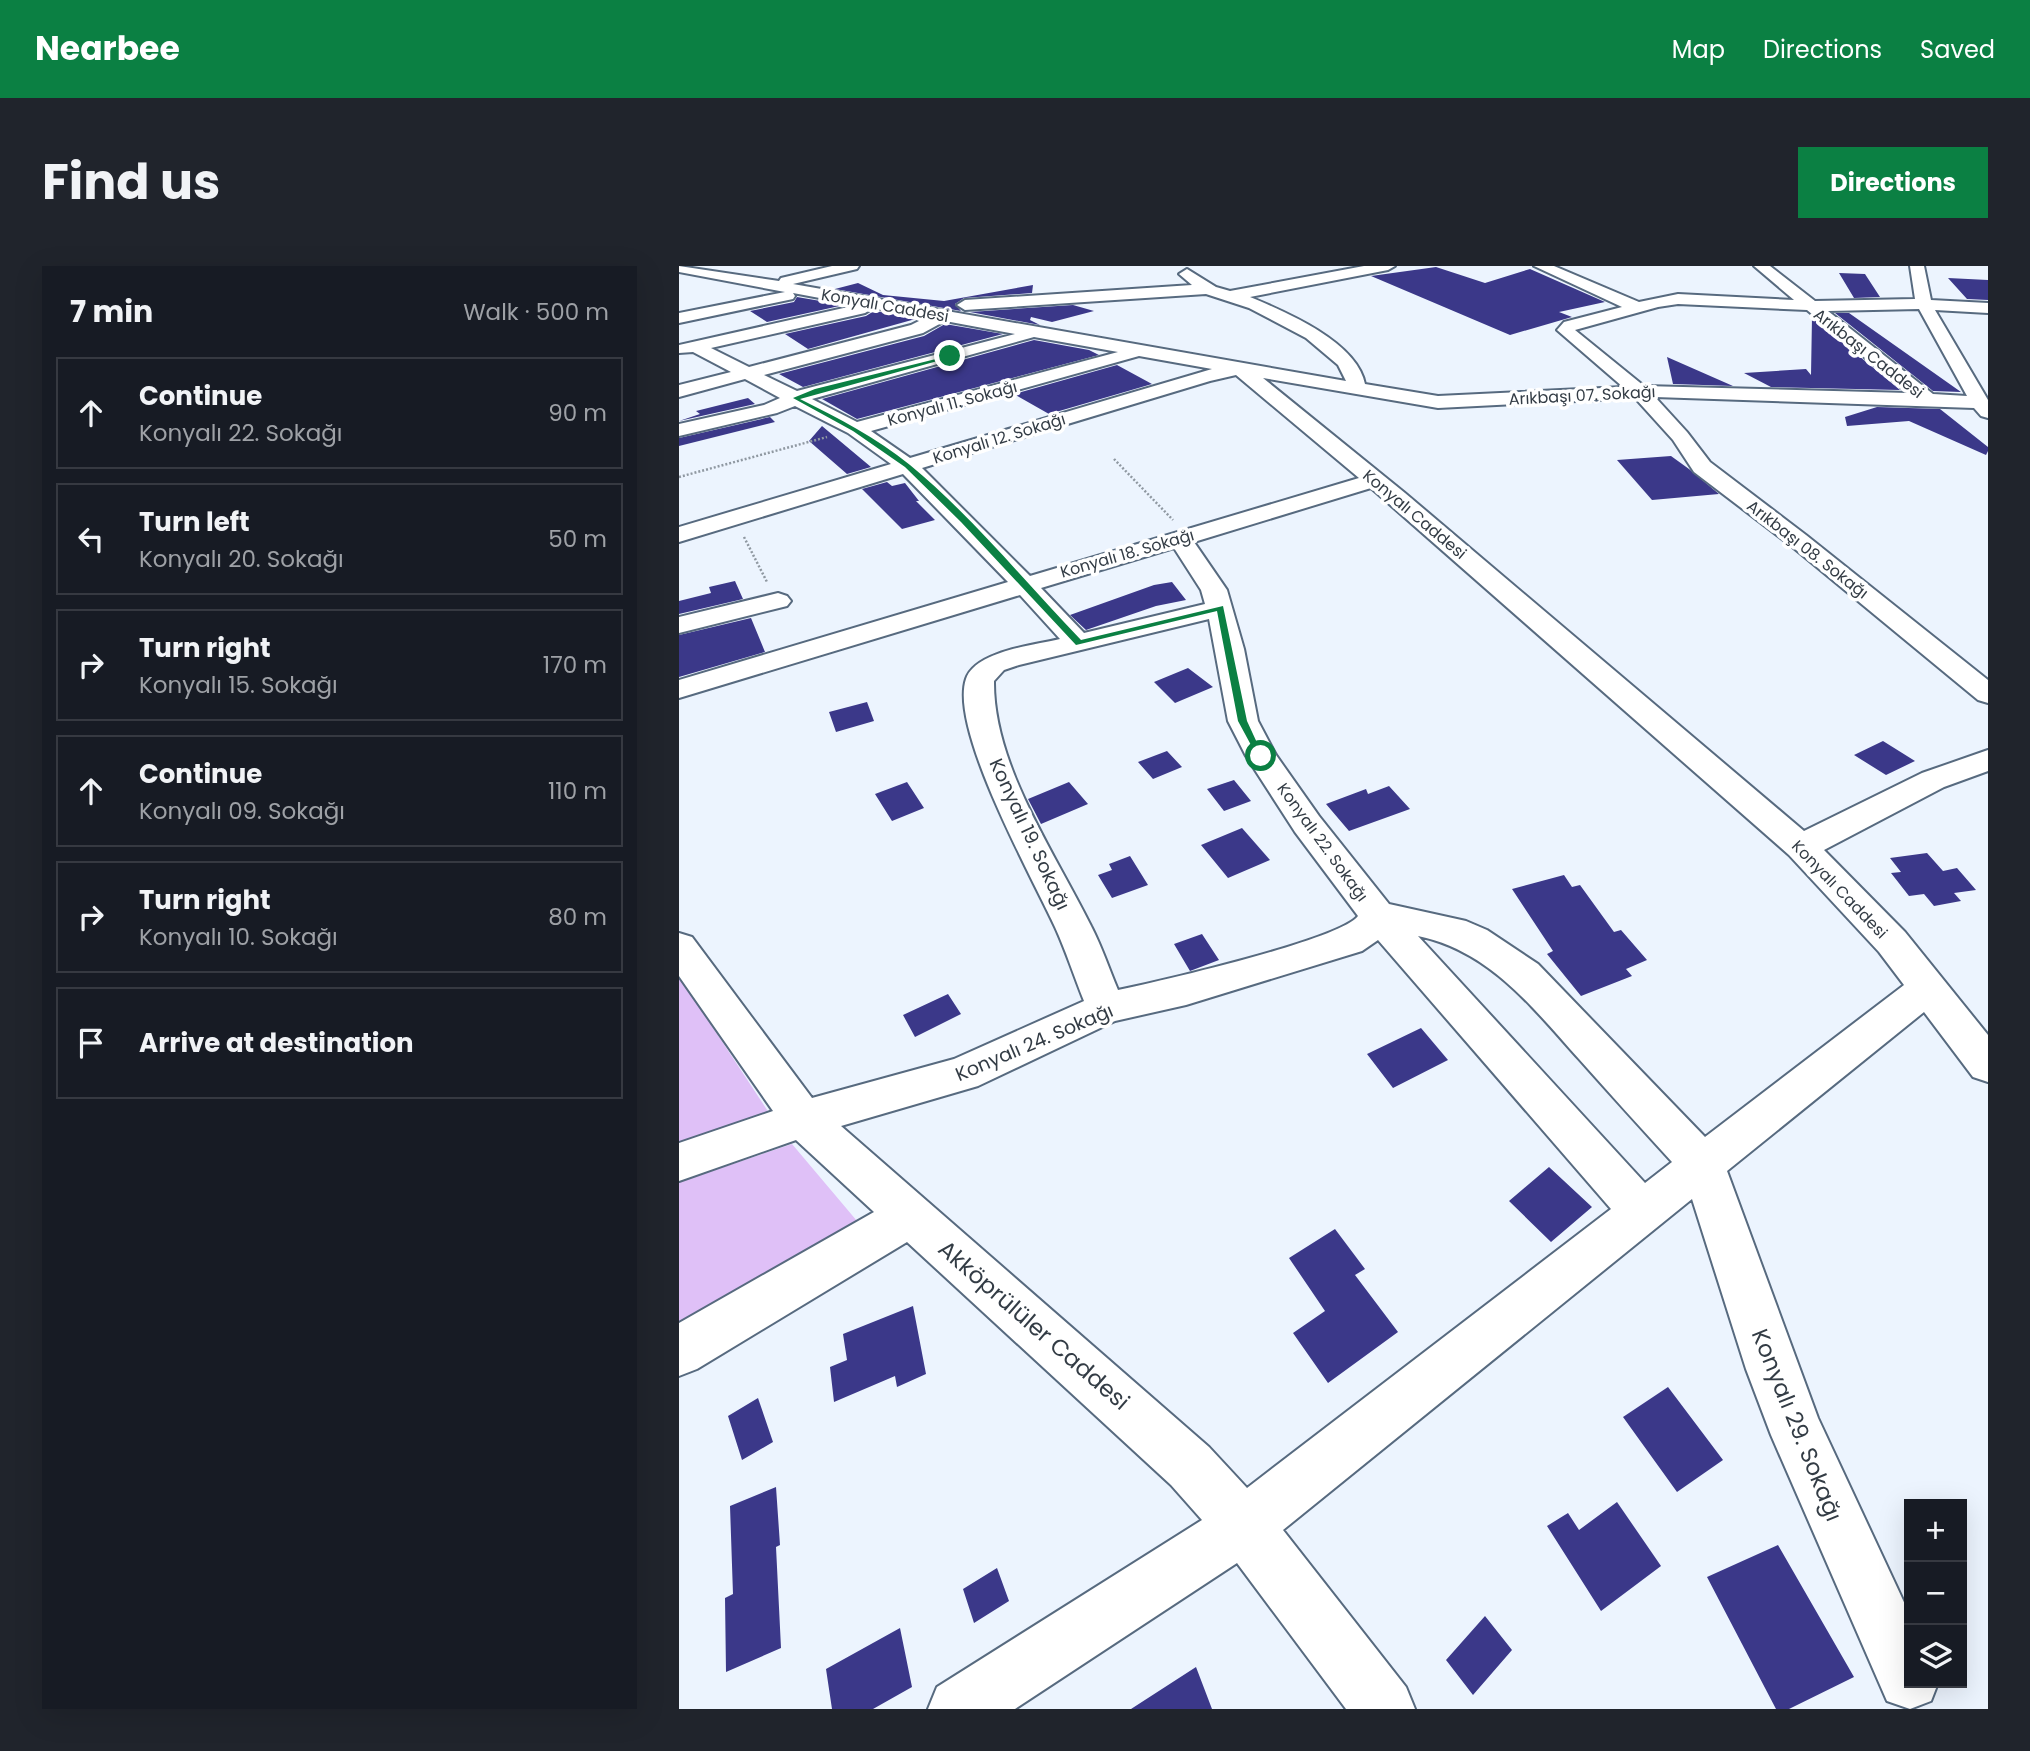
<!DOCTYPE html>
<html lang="en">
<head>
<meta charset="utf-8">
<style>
  body { margin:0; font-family:Poppins,sans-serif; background:#20242c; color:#f1f3f6 }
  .controls { position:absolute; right:21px; bottom:21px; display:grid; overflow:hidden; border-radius:0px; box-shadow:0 7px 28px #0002 }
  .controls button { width:63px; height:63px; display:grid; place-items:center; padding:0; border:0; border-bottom:2px solid #363941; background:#171b24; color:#f1f3f6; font:35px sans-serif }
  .stop { position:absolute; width:21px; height:21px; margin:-16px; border:5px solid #0b8043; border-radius:50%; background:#fff }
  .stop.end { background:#0b8043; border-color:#fff; box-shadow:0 2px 7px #0008 }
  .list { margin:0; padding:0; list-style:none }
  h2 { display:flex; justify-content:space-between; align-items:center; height:91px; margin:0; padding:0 28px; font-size:30px }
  h2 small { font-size:23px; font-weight:400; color:#9ea1a6 }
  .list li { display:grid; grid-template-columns:46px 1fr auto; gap:21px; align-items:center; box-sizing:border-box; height:112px; margin:0 14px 14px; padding:0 14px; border:2px solid #363941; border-radius:0px }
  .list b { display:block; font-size:26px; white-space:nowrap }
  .list p { margin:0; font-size:23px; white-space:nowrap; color:#9ea1a6 }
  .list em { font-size:23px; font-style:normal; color:#9ea1a6 }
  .icon { flex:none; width:38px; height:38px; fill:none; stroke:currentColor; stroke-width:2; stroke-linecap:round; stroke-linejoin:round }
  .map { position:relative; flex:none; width:1309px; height:1443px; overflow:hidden; border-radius:0px }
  header { display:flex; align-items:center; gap:42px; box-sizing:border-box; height:98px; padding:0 35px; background:#0b8043; color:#fff }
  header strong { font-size:33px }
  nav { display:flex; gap:38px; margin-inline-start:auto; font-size:24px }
  .intro { display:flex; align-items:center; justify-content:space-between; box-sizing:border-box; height:168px; padding:0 42px }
  h1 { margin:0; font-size:49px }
  .button { padding:18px 32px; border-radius:0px; background:#0b8043; color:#fff; font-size:24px; font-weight:700 }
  main { display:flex; gap:42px; padding:0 42px }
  aside { flex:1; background:#171b24; border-radius:0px; box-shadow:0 7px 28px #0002 }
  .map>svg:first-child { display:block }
</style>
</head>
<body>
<header>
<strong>Nearbee</strong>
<nav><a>Map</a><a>Directions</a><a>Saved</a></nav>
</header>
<div class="intro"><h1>Find us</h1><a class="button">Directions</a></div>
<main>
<aside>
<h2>7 min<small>Walk · 500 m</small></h2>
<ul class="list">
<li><svg class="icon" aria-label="ahead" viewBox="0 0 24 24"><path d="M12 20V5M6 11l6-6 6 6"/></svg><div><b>Continue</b><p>Konyalı 22. Sokağı</p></div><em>90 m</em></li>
<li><svg class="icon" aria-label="left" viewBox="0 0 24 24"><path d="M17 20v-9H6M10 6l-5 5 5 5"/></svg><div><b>Turn left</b><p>Konyalı 20. Sokağı</p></div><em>50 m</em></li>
<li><svg class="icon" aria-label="right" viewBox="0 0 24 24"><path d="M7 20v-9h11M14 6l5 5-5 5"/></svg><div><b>Turn right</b><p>Konyalı 15. Sokağı</p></div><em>170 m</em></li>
<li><svg class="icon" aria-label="ahead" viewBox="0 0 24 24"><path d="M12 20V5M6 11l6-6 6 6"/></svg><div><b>Continue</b><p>Konyalı 09. Sokağı</p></div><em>110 m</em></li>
<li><svg class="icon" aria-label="right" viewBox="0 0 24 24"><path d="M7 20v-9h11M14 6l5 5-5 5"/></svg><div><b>Turn right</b><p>Konyalı 10. Sokağı</p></div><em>80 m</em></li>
<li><svg class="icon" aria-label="arrive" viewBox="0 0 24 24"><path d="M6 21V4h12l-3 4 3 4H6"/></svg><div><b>Arrive at destination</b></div></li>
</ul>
</aside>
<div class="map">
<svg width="1309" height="1443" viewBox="0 0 1309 1443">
  <rect width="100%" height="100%" fill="#ecf4fe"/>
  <path fill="#dfc0f7" d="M0,710L92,850L0,886Z
    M113,878L189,968L0,1071V916Z"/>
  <path fill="#3b3889" d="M757,1L806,17L851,3L926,36L880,46L893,51L831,69L692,10Z
    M1160,7L1186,8L1201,31L1175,32Z
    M1269,12L1309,14V34L1288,33Z
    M179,17L204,29L265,35L354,19L353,27L285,32L276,38L282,45L156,23Z
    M118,31L165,39L88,56L71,45L115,36Z
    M394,39L415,45L373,56L352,51L351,54L361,59L291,46Z
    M195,45L240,52L129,83L106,68L187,50Z
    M1156,47H1170L1282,126L1254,125Z
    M1133,51L1221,124L1092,121L1065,107L1127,103L1132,109Z
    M266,58L324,68L124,121L100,108L245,70Z
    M355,74L410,84L420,89L178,153L143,133Z
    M988,91L1054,120L994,118Z
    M438,99L473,118L370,148L335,128Z
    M69,132L76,138L0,155L21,148L17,145Z
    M1198,141L1261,143L1309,181V185L1307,189L1230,155L1168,160L1166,151Z
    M91,151L96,156L0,180V172Z
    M143,160L192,201L168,208L130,175Z
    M992,190L1010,203L1040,228L973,234L938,194Z
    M208,216L213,220L226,217L240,235H237L256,254L223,263L183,223Z
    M56,315L64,333L0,348V335L32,327L30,321Z
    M493,316L507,334L477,340L407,364L391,349L475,319Z
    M72,352L86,386L0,411V369Z
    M509,402L534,421L496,437L475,416Z
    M188,436L195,455L157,466L150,446Z
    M1204,475L1236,495L1207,509L1175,489Z
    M488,485L503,501L474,513L459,496Z
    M555,514L572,535L545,545L528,523Z
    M228,516L245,542L213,555L196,528Z
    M390,516L409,538L362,558L349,533Z
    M710,520L731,543L670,565L647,538L687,523L689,528Z
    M563,562L591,594L549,612L522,579Z
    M1248,587L1264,605L1278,602L1297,624L1275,627L1282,635L1255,640L1245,628L1230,630L1212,607L1222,606L1211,592Z
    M451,590L469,619L433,632L419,609L433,604L430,598Z
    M885,609L893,621L901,619L935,666L942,664L968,694L947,703L953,710L902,730L868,688L874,685L833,623Z
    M523,668L540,694L511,705L495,678Z
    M269,728L282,748L236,771L224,749Z
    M742,762L769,794L714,822L688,788Z
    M870,901L913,941L872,976L830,935Z
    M656,963L686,1003L676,1009L719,1066L649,1117L614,1067L646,1045L610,992Z
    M234,1040L247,1108L218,1121L216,1110L155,1136L151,1101L168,1094L164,1068Z
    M989,1121L1044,1194L998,1226L944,1151Z
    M79,1132L94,1176L63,1194L49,1150Z
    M97,1221L101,1279L97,1281L102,1382L47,1406L46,1332L54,1328L51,1240Z
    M938,1236L982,1300L922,1345L868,1260L889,1247L900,1264Z
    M1099,1279L1175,1411L1110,1443H1097L1028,1311Z
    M318,1302L330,1335L295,1357L284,1323Z
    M806,1350L833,1384L794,1429L767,1394Z
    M221,1362L233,1421L194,1443H153L147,1403Z
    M517,1401L533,1443H452Z"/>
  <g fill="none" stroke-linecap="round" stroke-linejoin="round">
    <defs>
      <path id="minor" d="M0,0L100,15L102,12L153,0H180L178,3L114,18L667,115L659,99L627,72L570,42L527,28L286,44L278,39L286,34L513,19L500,8L508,3L537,21L551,25L685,0H716L709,4L571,31C607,46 678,76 686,118L759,130L944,121L878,64L885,56L943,41L855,0H875L960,36L999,28L1115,34L1075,0H1091L1136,35L1236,33L1231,0H1245L1252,34L1309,37V47L1256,44L1309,134V152L1302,150L1295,142L976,131L1008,166L1031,196L1127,269L1309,414V437L1299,434L1111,279L1015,206L994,174L956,132L759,142L584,112L726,227L1125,565L1243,507L1309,484V505L1265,521L1145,584L1226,666L1309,769V816L1294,811L1245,746L1048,905L1139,1152L1230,1347V1417H1259L1252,1435L1231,1443L1208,1435L1092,1169L1067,1103L1013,933L604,1264L727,1421L736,1443H667L558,1297L336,1443H249L258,1421L523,1254L492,1219L228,976L18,1103L0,1110V1057L195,946L117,874L0,915V877L94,845L0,710V667L13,671L133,832L275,793L405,735C395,710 387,685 376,661C353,611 270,463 287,413C296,385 356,379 381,373L341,329L0,432V414L329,316L224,208L0,276V261L212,198L169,167L116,140L98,147L0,170V158L85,139L101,132L66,113L0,131V119L52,106L14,86L0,87V79L178,39L114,27L116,30L114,33L0,57V47L106,26L0,6ZM999,38L1128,44L1229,127L965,120L896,64L979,41ZM194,42L248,51L232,59L70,101L32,82L186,47ZM1240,43L1288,130L1254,128L1149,45ZM266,55L336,68L118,125L85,109L244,67ZM355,71L439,86L178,156L133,133ZM460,90L533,103L231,192L192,165ZM557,109L680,212L351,310L243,202L531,115ZM692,222L1110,589L1200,686L1225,719L1026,871L859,698L808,664L787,655L710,638L640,550L597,489L579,455L565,383L548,324L515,276ZM495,282L522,324L526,338L405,367L362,322ZM530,353L549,455L567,490L616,566L679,650C661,674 478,716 439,724C430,703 423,681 412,660C376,587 314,499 315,415L325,404L340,399ZM739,670C811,685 853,741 900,793C931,828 962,862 993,896L966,917ZM699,674L932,943L568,1222L530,1181L162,860L299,820L436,755L507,739L683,685Z
        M99,327L108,330L112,335L108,340L0,367V351Z"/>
    </defs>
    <use href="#minor" stroke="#576a7f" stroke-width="4"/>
    <path stroke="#8f98a1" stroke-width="2.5" stroke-dasharray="2 2" stroke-linecap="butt" d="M435,193L494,254
      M0,211L148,171
      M65,271L88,316"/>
    <use href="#minor" fill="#fff" fill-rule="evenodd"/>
  </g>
  <path fill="#0b8043" d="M273,89V91L121,133C159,152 198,172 231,199C293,250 346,316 402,374L544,340L568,455L585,492H579L559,455L538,345L397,379L282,256L226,201L174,165L114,132L136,123Z"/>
  <g text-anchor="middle" stroke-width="7" stroke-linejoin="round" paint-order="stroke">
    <g font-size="16" fill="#333c45" stroke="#fff">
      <text transform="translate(206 39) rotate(10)" y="6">Konyalı Caddesi</text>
      <text transform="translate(1190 87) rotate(38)" y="6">Arıkbaşı Caddesi</text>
      <text transform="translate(903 129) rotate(-3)" y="6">Arıkbaşı 07. Sokağı</text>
      <text transform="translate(273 137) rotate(-15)" y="6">Konyalı 11. Sokağı</text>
      <text transform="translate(320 172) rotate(-17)" y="6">Konyalı 12. Sokağı</text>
      <text transform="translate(736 248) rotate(40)" y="6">Konyalı Caddesi</text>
      <text transform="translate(1129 283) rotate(38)" y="6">Arıkbaşı 08. Sokağı</text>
      <text transform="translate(448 287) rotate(-16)" y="6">Konyalı 18. Sokağı</text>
      <text transform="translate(644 576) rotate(54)" y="6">Konyalı 22. Sokağı</text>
      <text transform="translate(1161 623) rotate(46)" y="6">Konyalı Caddesi</text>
    </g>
    <g font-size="19" fill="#333c45" stroke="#fff">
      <text transform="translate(351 568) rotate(65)" y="7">Konyalı 19. Sokağı</text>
      <text transform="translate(355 776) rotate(-23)" y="7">Konyalı 24. Sokağı</text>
    </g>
    <g font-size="23" fill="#333c45" stroke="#fff">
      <text transform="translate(355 1059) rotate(41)" y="8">Akköprülüler Caddesi</text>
      <text transform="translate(1118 1159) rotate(68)" y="8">Konyalı 29. Sokağı</text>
    </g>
  </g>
</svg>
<div class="controls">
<button>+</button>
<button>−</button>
<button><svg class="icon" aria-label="layers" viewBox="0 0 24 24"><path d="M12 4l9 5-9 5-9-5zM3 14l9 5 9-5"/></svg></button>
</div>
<div class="stop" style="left:582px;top:490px"></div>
<div class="stop end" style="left:271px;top:90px"></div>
</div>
</main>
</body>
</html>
